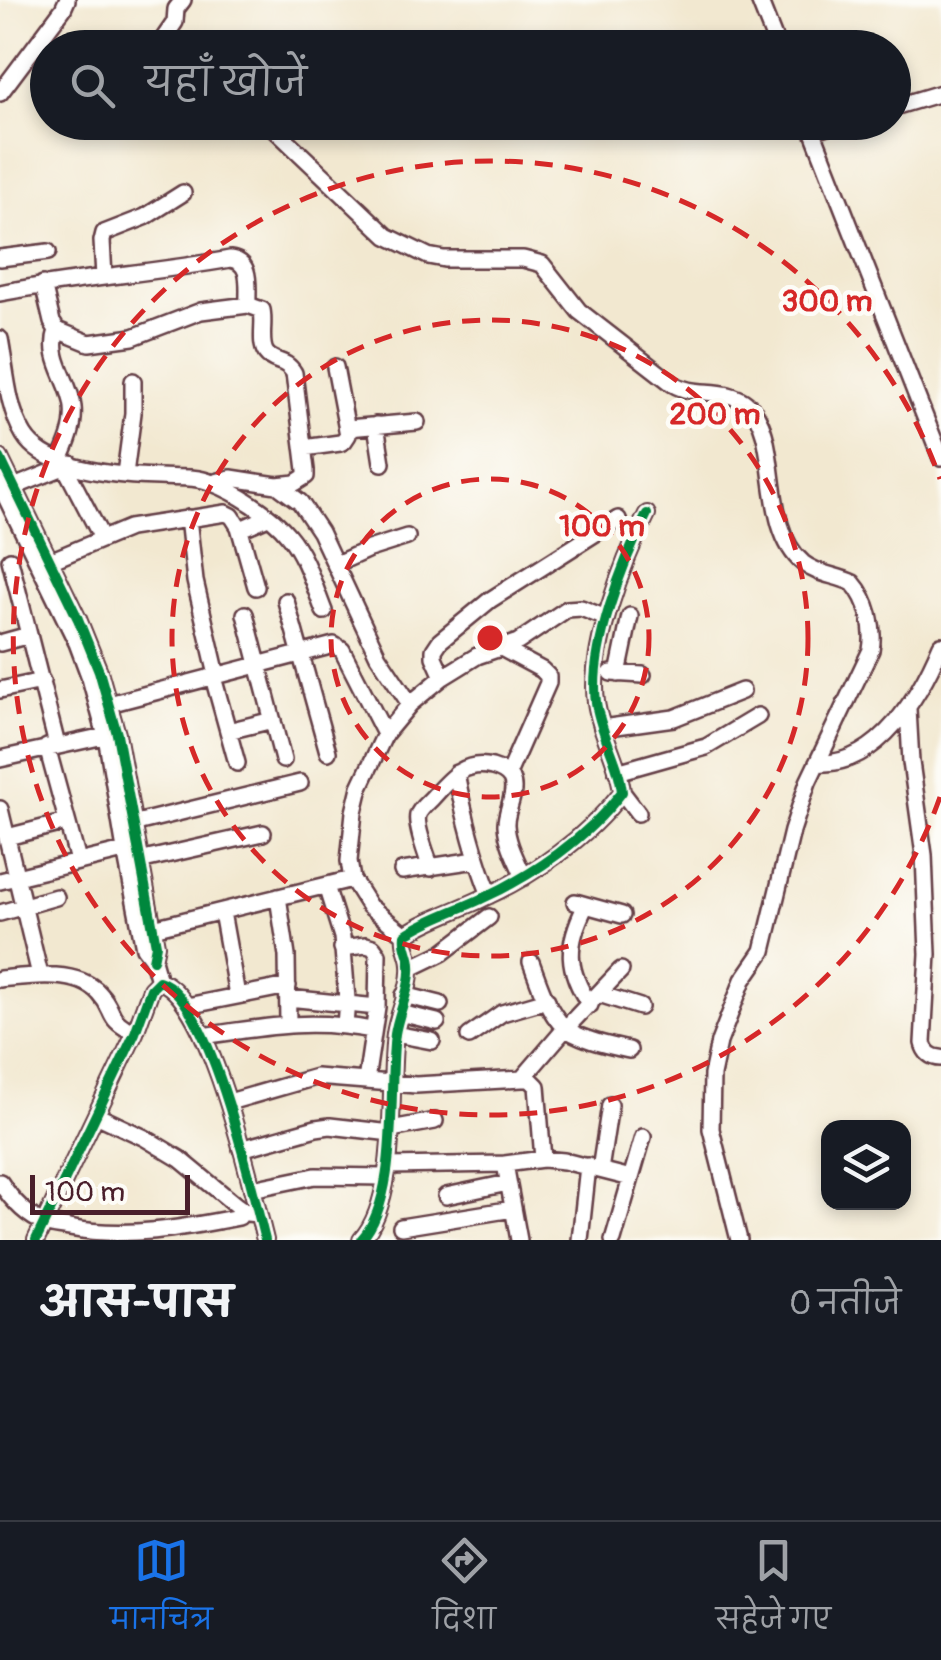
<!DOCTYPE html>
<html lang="hi">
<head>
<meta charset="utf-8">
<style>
  body { margin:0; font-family:Pangolin,"Playpen Sans Deva",sans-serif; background:#20242c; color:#f1f3f6 }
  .controls { position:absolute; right:30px; bottom:30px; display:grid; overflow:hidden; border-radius:20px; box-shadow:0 5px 15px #0003 }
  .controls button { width:90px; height:90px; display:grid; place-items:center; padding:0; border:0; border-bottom:2px solid #363941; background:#171b24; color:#f1f3f6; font:50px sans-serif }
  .scale { position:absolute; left:30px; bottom:25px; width:160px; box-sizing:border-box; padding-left:10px; border:5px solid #4a1f2b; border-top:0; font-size:28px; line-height:35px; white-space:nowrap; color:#4a1f2b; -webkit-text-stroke:8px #fdfcf7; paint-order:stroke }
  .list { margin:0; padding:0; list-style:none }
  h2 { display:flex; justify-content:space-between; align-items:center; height:130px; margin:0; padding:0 40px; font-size:42px }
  h2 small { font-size:32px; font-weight:400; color:#9ea1a6 }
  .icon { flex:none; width:55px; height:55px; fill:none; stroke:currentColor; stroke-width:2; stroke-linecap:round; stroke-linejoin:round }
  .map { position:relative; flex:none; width:941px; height:1240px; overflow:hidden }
  .search { position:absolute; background:#171b24; box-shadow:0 5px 15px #0003; left:30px; right:30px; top:30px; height:110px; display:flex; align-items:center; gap:25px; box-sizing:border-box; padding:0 35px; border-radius:55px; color:#9ea1a6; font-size:38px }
  .sheet { height:280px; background:#171b24 }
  nav { display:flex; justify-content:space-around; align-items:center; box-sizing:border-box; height:140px; border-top:2px solid #363941; background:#171b24; font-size:28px; color:#9ea1a6 }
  nav a { display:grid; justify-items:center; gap:5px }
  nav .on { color:#1a73e8 }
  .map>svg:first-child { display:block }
</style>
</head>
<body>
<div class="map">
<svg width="941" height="1240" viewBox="0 0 941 1240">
  <rect width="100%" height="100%" fill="#fdfcf7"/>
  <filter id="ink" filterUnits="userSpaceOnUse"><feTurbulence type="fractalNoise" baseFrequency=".01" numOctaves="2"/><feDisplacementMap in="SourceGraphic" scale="20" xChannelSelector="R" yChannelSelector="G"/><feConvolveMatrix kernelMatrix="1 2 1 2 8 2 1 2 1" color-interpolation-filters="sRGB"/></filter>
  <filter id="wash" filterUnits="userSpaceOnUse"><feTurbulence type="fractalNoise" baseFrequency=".0048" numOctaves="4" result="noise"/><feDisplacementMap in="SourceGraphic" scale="40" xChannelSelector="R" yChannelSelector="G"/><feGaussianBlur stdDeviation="2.25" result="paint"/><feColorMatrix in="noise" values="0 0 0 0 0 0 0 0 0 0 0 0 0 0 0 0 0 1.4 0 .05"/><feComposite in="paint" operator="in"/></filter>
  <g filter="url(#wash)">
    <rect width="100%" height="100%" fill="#f2e8d0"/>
  </g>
  <g filter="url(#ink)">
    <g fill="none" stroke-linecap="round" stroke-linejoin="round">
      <defs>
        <path id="minor" d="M759,0L778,48
          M157,48L175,22L176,9L183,0
          M0,93L63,9L67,0
          M894,107L941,93
          M267,122L387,236L428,256L444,259H523L542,264L579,311L673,384C696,398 725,386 747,404C783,434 759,526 803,563C818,575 837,575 853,583C868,600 875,628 871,650L808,782L792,831L763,951L743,980L719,1042L712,1075L711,1129L739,1240
          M809,122L941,458
          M812,131L842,122
          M0,258L48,252
          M104,277L102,241L104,233L145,217L183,193
          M43,284L52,322L57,330L89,343L133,337L201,311L248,305L262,310C265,323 259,343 266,353C274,364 285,358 294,373L306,470V476L295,483L277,485
          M0,293C76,278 153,273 230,259C253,262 247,287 248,305
          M57,330C47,359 70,380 73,407C75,427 67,445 59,462
          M0,339C6,370 7,407 24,435C46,471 121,476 159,477C176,478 196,476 212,483C236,492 272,515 288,535C306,556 314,586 324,611
          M376,425L382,463
          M348,428L417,422
          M304,448L340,443L344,441L348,435L335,367
          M0,458L78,619L99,671L117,734L156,945L153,960
          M65,467L102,538
          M125,474L133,413V381
          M212,483L231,478L277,485L300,502L320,532L378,656L410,704
          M0,485L77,643L90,678L106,736L125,850L144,948L153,960L159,981
          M14,487L71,464
          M188,518L195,581L217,675
          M239,527L256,587
          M10,560L57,745
          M50,561L129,528L226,513L232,516L239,527L243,528L268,517
          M336,564L369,549L407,537
          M286,601L328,752
          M245,614L283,760
          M0,643L29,635
          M501,648L542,670L548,676V683L508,774
          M611,673L643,675
          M618,674L630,616
          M213,677L237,763
          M443,677L434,657V650L440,641L490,600L618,519
          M0,690L42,681
          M109,704L334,645L342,650L385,734
          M908,709L911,762L924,855L928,954L923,1043C925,1052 931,1058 941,1058
          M602,728L674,718L742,691
          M228,731L273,720
          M47,747L78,861
          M0,759L113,734
          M817,763C879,767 921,693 941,645
          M617,772L706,747L758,716
          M456,773C464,815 474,855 490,895
          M622,792L638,813
          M0,809L40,975
          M132,824L300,783
          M7,837L67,822
          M139,861L263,833
          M431,868C427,857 415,825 418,815C420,808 429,802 433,797C450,778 465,760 492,767C499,769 507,772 511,779C518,793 505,811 506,825C507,843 517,861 524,877
          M402,871L476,860
          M0,881L132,849
          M326,886L342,937L347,999L345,1026
          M278,897L287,956L288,1023
          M575,902L622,915
          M585,907C566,945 566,969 590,1005
          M222,912L237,995
          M0,913L56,897
          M153,928L352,879
          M405,935L369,906L352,879L349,861L354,812L360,787L385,734L410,704L443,677L477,656L518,642L567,609L581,608L606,618
          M342,948L366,945L373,947L378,954L377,1007L366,1081
          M531,962C539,983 547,1010 563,1026C576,1039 611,1046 629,1050
          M411,968L442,953L489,917
          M0,979C29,976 77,969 99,993C117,1012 104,1018 135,1033
          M599,994L640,1007
          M404,995L440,1004
          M288,998L377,1007
          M187,1006L288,986
          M400,1013L437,1022
          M395,1034L432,1041
          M203,1036C265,1027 309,1018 372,1030
          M469,1036L502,1013L547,1000
          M522,1079H530L537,1086L543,1159
          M229,1102L316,1077L416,1085L522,1079L565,1029L621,970
          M96,1115L145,1138L180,1159L237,1206L247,1213L257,1214
          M391,1129L435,1121
          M241,1149L316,1128L330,1126L391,1133
          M505,1164L519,1240
          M388,1166L505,1164L543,1159L564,1161L631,1178
          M600,1170L610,1105
          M0,1182C11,1199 26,1216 45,1223C52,1226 61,1226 69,1228C126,1239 183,1228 239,1217
          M252,1189L315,1176L385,1177
          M446,1196L508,1183
          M401,1227L513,1209
          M36,1240L135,1033L151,989L159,981C210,995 252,1190 265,1240
          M361,1240C400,1198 388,1090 395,1034C398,1013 412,986 410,965C410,954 403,947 405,935C428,919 456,911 481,899C534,875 587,838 622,792C619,761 600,733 596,702C589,649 623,561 647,514
          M580,1240L588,1166
          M613,1240L643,1137"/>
      </defs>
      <use href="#minor" stroke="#633d44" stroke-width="20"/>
      <use href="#minor" stroke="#fff" stroke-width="15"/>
      <defs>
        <path id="cycleway" d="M0,458L78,619L99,671L117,734L156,945L153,960
          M36,1240L135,1033L151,989L159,981C210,995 252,1190 265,1240
          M361,1240C400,1198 388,1090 395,1034C398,1013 412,986 410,965C410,954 403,947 405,935C428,919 456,911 481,899C534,875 587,838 622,792C619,761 600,733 596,702C589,649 623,561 647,514"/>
      </defs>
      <use href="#cycleway" stroke="#fdfcf7" stroke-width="16"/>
      <use href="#cycleway" stroke="#00873e" stroke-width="10"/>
    </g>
  </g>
  <g fill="none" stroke="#d62828" stroke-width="5" stroke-dasharray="18 12">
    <circle cx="490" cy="638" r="159"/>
    <circle cx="490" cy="638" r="318"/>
    <path d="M940 797A477 477 0 1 1 940 479"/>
  </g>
  <circle cx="490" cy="638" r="15" fill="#d62828" stroke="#fdfcf7" stroke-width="5"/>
  <g font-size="30" text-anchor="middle" font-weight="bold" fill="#d62828" stroke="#fdfcf7" stroke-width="9" stroke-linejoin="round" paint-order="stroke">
    <text x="827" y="311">300 m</text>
    <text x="715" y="424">200 m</text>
    <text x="602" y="536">100 m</text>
  </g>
</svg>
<div class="controls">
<button><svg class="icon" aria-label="layers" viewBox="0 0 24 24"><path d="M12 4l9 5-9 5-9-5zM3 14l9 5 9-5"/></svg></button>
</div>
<div class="scale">100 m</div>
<div class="search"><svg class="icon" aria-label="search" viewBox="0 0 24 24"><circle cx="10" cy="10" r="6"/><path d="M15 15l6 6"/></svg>यहाँ खोजें</div>
</div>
<section class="sheet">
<h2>आस-पास<small>0 नतीजे</small></h2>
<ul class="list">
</ul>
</section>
<nav>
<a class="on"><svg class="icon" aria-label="map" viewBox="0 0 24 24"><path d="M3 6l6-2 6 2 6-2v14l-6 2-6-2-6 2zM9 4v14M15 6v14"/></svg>मानचित्र</a>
<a><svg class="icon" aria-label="directions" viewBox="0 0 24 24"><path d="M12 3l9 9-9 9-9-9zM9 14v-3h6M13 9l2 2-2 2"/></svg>दिशा</a>
<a><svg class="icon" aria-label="saved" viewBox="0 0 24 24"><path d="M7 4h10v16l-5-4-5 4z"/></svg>सहेजे गए</a>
</nav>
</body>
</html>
